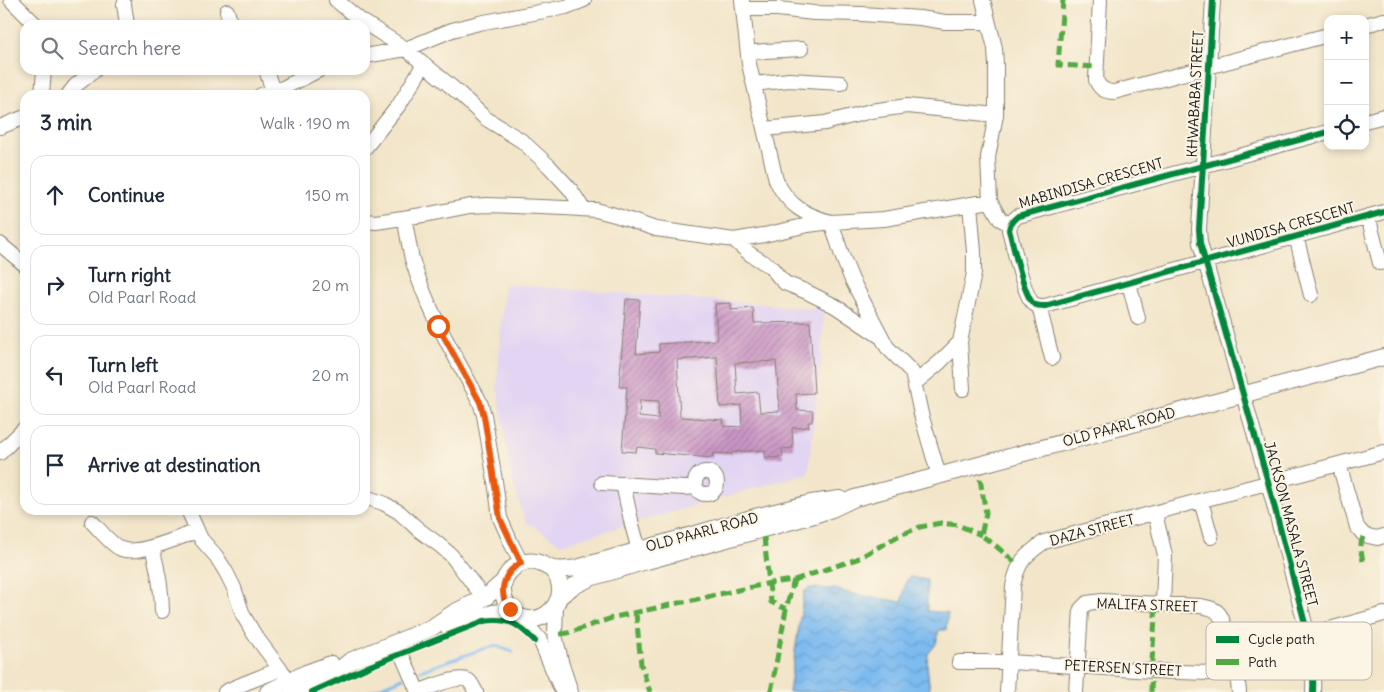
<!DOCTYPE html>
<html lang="en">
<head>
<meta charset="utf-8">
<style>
  body { margin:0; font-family:Delius,sans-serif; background:#f2f2f3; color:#1f2937 }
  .controls { position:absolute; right:15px; top:15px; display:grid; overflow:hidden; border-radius:10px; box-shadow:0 2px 8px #0003 }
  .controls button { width:45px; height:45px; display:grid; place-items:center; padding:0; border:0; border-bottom:1px solid #e0e1e3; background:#fff; color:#1f2937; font:25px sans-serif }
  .stop { position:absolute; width:15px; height:15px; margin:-11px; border:4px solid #ea580c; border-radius:50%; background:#fff }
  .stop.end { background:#ea580c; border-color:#fff; box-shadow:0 1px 5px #0008 }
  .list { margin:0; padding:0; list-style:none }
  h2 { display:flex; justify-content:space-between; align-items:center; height:65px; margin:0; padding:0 20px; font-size:21px }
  h2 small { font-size:16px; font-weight:400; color:#747a83 }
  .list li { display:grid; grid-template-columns:32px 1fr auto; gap:15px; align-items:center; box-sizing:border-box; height:80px; margin:0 10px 10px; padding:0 10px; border:1px solid #e0e1e3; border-radius:15px }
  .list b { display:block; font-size:19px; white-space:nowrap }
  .list p { margin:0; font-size:16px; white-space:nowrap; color:#747a83 }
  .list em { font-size:16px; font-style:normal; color:#747a83 }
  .icon { flex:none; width:28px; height:28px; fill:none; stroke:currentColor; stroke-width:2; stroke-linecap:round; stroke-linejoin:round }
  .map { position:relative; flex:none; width:1384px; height:692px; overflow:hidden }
  .search { position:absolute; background:#fff; box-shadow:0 2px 8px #0003; left:20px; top:20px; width:350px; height:55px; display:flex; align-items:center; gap:12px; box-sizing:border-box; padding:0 18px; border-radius:15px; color:#747a83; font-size:19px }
  .panel { position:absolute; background:#fff; box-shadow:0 2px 8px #0003; left:20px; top:90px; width:350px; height:425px; border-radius:15px }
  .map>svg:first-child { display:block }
</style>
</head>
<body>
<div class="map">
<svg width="1384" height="692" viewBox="0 0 1384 692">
  <defs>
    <pattern id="water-waves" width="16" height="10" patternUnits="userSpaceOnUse" patternTransform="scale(1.25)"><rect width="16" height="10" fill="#7dbbf0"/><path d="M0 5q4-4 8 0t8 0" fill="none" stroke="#6ba0cd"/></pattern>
    <pattern id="building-hatch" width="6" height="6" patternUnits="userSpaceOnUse" patternTransform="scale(1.25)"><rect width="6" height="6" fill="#cb96c6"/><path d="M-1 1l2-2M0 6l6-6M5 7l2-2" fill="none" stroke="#a47aa0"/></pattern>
  </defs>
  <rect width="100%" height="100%" fill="#fcf5e5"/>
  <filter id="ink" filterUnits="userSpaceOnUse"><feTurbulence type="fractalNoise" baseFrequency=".02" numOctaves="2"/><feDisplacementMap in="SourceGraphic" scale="10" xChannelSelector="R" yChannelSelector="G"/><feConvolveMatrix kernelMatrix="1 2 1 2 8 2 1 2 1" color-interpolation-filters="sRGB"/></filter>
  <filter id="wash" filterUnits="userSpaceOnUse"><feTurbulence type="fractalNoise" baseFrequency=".0096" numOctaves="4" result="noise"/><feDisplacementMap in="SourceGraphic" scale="20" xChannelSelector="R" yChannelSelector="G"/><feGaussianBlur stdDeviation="1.12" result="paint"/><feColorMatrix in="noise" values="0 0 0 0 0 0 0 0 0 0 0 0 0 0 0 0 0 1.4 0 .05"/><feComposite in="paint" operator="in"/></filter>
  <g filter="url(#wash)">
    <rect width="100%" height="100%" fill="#f2e5c9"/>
    <path fill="#e2d4f3" d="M504,284L824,309L821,363L808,473L561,544L526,522L511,478L497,385Z"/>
    <path fill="url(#water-waves)" stroke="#4c6c86" d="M910,577L927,580V611L948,613L946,630H939L936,644L928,654L927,664L930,692H789L804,592L809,588L835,589L848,593L902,602L906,581Z"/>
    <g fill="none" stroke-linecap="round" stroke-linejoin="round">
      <path stroke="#7dbbf0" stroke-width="3" d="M420,671L483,649L496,646L513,652
        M369,692L403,678"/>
    </g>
    <g id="blocks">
      <path fill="url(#building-hatch)" fill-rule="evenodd" d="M626,299L640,300L636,354L659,352V344L717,340L715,304L731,303V310L753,308L754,323L810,322L814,393L796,394L797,410L813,411L812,422H808L809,427L792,428L793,448L782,449L783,457L765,458V450L732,452V454L713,453L712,458L655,453V449L637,447L636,452L622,451L627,387H619ZM717,357L720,407L741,405L742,427L723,426L724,420L680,417L677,360ZM776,361L780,411L760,412L758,392L737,394L735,363ZM640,400L659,401L658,419L639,417Z"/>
    </g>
  </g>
  <g filter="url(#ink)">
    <use href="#blocks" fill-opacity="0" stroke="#878072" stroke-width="1"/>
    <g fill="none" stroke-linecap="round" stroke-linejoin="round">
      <defs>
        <path id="minor" d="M11,0L36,25
          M336,0L360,20L406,49L460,94L485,118L522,141L549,166L571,190L583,209
          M742,0L749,64L776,180C788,206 805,215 831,222L843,258L852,280L887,347L912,372L921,414L939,476
          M983,0L995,48L996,65V115L988,157L990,201
          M1100,0L1096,80C1099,88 1105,92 1114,92L1328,35
          M1213,0L1199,229L1200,243L1268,482L1308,635C1312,654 1314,672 1313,692
          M124,4L127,25
          M743,9H777L814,13L862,14L920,18L945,22H988
          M227,11L231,25
          M1365,25L1384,20
          M748,53L765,51L801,49
          M365,56L406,49L452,30L479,23L566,7L584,0
          M266,70L273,91
          M754,84L789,80L841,83
          M42,95L44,70
          M68,95L75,86L95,70
          M261,95L283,88L319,70
          M1365,121L1384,116
          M0,127L25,117
          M765,129L825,123L871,111L907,106L996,115
          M1328,132L1018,216C1013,220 1010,223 1009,230C1013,243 1024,298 1034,304C1037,306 1042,306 1045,306L1384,212
          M365,148L399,105L424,64
          M1368,216L1380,263
          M404,218C407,231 409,246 412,259C427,310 455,356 480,402L484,415L495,481L500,518L512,545L521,563
          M365,221L376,222L429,214L470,206L487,205L565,208L596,210L615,215L656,229L734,240L764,235L808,225L831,222L884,219L990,201L1000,219L1010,224
          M1296,236L1311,295
          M734,240L750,254L771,267L779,277L785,283L807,292L835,306L881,337
          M0,244L25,265
          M1129,283L1138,318
          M1039,306L1052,358
          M915,383L939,363L960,342
          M963,389L960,342L974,273V252L970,204
          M0,453L25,428
          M1339,464L1357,527L1364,535L1377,538L1384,536
          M695 483a11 11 0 1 1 22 0a11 11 0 1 1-22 0Z
          M602,483L684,488L696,487
          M623,484L632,525L642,561
          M365,497L383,503L399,512L419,530L438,544L451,555L480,593L483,599
          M1201,501L1211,537
          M188,510L201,539L216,556L226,572L234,588L243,615L254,634L280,669
          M1155,514L1165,555L1163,603
          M92,522C101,531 110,544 121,549C138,556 180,537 197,531
          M152,547C158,569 162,588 162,611
          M556,605L555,635L562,665L571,692
          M521,617L540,640L561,689
          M1308,635L1384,614
          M396,642L418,692
          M959,662H1009L1152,671L1237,674
          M225,692C243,683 262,677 280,669L286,676
          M418,692C428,688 460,674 469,681C472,684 474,689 476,692
          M1007,692L1013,586C1018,562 1024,556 1044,542L1384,452
          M1076,692L1081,609L1087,603L1102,601L1200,606C1211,608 1218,609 1222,619L1237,674L1239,692"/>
        <path id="major" d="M550,568C579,595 539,637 512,611C506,605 503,598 503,590C502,573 519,559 536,562C541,563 545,566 550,568C558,571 569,569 577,568L759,516L811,503L840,499
          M559,597L572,587L590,578L643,562L814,515L832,509L855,498L1384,357
          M445,625L493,613L500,612L515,613
          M268,692L306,673L331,664
          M293,692L336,672L350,661L431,628L455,612L486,597L504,581"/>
      </defs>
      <use href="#minor" stroke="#878072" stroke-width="16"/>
      <use href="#major" stroke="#878072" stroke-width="18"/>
      <use href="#minor" stroke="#fff" stroke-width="14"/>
      <use href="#major" stroke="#fff" stroke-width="16"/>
      <path stroke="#52a943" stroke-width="5" stroke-dasharray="10 5" stroke-linecap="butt" d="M1063,0L1058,65L1096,67
        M980,479L986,513L981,535L996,546L1018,565
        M764,537L771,602L786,609
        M1363,561C1361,552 1359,544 1364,535
        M636,613L641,665L650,692
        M560,634L568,633L615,617L770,583L794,580L857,559L898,536L920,527L941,523L958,525L981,535
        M771,692L786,609L794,580
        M1151,692L1152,661L1156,603"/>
      <defs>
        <path id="cycleway" d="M1213,0L1199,229L1200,243L1268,482L1308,635C1312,654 1314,672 1313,692
          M1328,132L1018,216C1013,220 1010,223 1009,230C1013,243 1024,298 1034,304C1037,306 1042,306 1045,306L1384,212
          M312,692L370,666L484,621C509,617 518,624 535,641"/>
      </defs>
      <use href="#cycleway" stroke="#fcf5e5" stroke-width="9"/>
      <use href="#cycleway" stroke="#00873e" stroke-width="6"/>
    </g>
  </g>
  <g fill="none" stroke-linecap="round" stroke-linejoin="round" filter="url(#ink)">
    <path stroke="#ea580c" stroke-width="6" d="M438,326L480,402L484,416L500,518L521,563C503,572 497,593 510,609"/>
  </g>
  <g text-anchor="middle" stroke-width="4" stroke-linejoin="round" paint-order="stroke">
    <g font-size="14" fill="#1c1c1c" stroke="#fcf5e5">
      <text transform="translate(1195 94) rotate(-87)" y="5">KHWABABA STREET</text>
      <text transform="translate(1091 183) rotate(-16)" y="5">MABINDISA CRESCENT</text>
      <text transform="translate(1291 225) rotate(-16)" y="5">VUNDISA CRESCENT</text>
      <text transform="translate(1119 427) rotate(-15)" y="5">OLD PAARL ROAD</text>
      <text transform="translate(1291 524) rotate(75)" y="5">JACKSON MASALA STREET</text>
      <text transform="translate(1092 530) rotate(-15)" y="5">DAZA STREET</text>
      <text transform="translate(702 532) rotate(-15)" y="5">OLD PAARL ROAD</text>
      <text transform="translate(1147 605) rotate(2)" y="5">MALIFA STREET</text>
      <text transform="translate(1123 668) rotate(3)" y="5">PETERSEN STREET</text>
    </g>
  </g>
  <rect x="1206" y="622" width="166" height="58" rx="8" fill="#fcf5e5" stroke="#b9b4a9" stroke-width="1"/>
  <rect x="1216" y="636" width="23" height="7" fill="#00873e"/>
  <rect x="1216" y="659" width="23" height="6" fill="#52a943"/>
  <g font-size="14" fill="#1c1c1c">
    <text x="1248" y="644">Cycle path</text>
    <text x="1248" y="667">Path</text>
  </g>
</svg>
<div class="controls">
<button>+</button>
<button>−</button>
<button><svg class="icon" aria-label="locate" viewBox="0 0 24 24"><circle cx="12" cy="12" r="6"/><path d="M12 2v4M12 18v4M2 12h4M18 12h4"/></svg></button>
</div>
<div class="stop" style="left:438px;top:326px"></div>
<div class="stop end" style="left:510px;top:609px"></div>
<div class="search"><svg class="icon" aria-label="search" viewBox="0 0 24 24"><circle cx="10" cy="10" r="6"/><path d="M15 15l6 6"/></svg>Search here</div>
<section class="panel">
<h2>3 min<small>Walk · 190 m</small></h2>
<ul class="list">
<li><svg class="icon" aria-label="ahead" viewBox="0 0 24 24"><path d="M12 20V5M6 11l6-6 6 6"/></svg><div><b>Continue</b></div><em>150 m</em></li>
<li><svg class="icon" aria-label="right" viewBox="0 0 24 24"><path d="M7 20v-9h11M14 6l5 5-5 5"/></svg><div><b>Turn right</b><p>Old Paarl Road</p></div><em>20 m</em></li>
<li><svg class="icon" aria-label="left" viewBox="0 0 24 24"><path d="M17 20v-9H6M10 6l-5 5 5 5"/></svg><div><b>Turn left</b><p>Old Paarl Road</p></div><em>20 m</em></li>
<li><svg class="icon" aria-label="arrive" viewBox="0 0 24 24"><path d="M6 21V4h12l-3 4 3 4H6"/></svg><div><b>Arrive at destination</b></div></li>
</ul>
</section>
</div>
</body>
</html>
